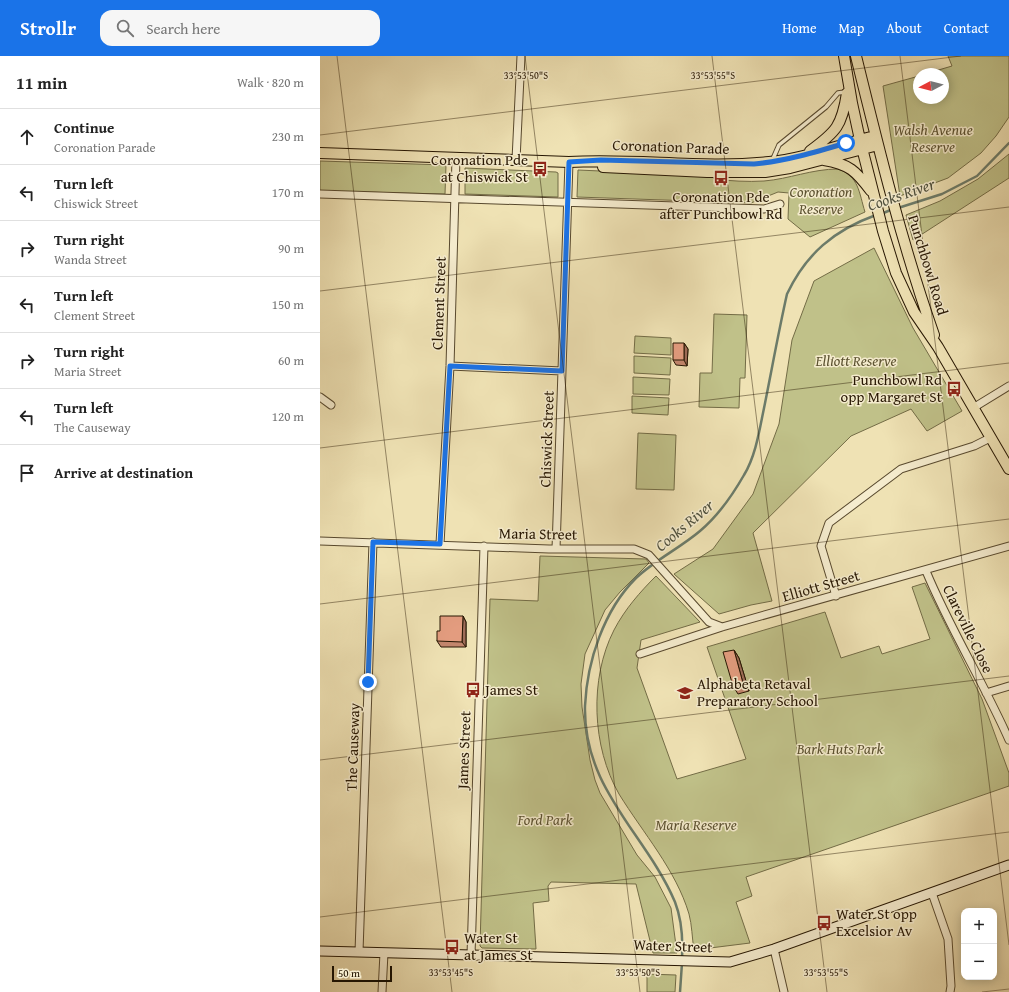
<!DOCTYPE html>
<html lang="en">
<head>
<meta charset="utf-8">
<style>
  body { margin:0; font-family:"Gentium Book Plus",serif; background:#f6f6f6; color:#222 }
  .controls { position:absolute; right:12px; bottom:12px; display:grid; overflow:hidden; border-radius:8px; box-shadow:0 2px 10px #0003 }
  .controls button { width:36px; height:36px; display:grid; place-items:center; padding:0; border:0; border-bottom:1px solid #e0e0e0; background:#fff; color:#222; font:20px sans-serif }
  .compass { position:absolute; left:593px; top:12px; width:36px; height:36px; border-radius:50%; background:#fff; box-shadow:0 2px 10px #0003; rotate:263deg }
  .scale { position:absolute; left:12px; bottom:10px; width:60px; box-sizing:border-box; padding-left:4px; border:2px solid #261602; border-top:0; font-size:11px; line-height:14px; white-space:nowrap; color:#261602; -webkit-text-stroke:3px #f5ecce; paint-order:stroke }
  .stop { position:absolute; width:12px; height:12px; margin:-9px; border:3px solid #1a73e8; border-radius:50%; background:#fff }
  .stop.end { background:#1a73e8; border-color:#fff; box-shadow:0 1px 4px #0008 }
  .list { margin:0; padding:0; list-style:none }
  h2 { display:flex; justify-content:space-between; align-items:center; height:52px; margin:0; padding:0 16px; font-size:17px }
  h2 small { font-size:13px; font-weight:400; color:#767676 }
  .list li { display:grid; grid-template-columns:26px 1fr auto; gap:12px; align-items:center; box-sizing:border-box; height:56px; padding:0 16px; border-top:1px solid #e0e0e0 }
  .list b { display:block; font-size:15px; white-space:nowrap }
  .list p { margin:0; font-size:13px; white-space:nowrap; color:#767676 }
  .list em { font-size:13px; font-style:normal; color:#767676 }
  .icon { flex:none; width:22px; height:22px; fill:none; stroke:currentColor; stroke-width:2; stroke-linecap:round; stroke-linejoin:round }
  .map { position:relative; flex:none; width:689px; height:936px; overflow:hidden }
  header { display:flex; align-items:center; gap:24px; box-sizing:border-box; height:56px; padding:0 20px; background:#1a73e8; color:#fff }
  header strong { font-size:19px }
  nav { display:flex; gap:22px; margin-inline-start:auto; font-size:14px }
  .search { width:280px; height:36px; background:#f6f6f6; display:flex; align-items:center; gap:10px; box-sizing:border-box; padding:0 14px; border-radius:12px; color:#767676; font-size:15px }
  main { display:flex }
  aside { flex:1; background:#fff }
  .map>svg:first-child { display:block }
</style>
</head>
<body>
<header>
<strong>Strollr</strong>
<div class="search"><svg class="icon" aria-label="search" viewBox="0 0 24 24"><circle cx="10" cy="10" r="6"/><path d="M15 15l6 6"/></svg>Search here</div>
<nav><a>Home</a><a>Map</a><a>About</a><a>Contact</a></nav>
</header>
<main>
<aside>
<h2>11 min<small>Walk · 820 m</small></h2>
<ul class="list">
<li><svg class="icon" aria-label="ahead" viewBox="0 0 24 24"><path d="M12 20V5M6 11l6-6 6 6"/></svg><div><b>Continue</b><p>Coronation Parade</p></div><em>230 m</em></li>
<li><svg class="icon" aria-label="left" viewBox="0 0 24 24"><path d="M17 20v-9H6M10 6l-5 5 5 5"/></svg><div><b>Turn left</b><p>Chiswick Street</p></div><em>170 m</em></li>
<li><svg class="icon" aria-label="right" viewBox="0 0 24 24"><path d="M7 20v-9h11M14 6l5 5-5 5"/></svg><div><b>Turn right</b><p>Wanda Street</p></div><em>90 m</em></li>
<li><svg class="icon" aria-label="left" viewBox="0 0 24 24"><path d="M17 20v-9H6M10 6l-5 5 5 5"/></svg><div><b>Turn left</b><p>Clement Street</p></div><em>150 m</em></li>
<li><svg class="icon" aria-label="right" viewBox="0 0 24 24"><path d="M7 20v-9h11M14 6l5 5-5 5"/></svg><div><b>Turn right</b><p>Maria Street</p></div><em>60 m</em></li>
<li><svg class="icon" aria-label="left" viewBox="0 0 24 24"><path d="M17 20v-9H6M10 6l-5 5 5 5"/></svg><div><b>Turn left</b><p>The Causeway</p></div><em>120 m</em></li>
<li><svg class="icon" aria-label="arrive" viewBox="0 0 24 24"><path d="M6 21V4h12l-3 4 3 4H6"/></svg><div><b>Arrive at destination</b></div></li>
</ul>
</aside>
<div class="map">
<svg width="689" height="936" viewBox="0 0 689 936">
  <rect width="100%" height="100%" fill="#efe2b4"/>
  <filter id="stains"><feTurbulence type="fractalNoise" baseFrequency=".005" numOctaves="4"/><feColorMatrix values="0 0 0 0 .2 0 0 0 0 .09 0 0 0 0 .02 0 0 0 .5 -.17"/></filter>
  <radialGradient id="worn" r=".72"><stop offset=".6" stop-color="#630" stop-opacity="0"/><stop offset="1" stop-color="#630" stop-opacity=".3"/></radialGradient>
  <path fill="#c0c189" stroke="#736c46" d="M628,0H689V61L676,80L661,97L628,122L580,140L563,30L599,20V42H623V18H605L632,10Z
    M689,98V122L593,184L586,159L620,145L658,123Z
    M0,105L126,109L125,138L0,135Z
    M145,112L236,116L238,117V141L145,138Z
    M518,113C539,120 539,137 545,156L490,181L468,163L469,137L458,136L431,147L257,141L258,114L392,120L394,123C410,125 428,126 444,125C469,123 492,113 518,113Z
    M554,192L593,272L642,355L607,375L591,353L531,380L433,477L452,545L431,549L399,558L354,518L393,493L433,438L459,368L472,284L494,225Z
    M394,258L427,259L425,322H420L419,352L379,351L380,317H392Z
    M315,280L351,282V299L314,297Z
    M314,300L351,302L350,319L314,317Z
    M313,321L350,323L349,339L313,338Z
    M312,340L349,342L348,359L312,357Z
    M318,377L356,379L354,434L316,433Z
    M220,500L326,503L329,507L300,536L285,554L265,598L261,628L262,651L270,704L275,724L280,737L317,799L335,821L351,852L357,897H333L316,828L231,826L228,830L229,845L213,847L216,893L162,892L160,890L170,543L218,545Z
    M336,520L380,566L321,584L317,612L357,723L426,703L387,591L505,556L521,602L559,590L562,598L610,583L592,531L605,527L662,643L689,717V730L426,821L432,840L416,846L430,887L374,894C372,882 372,869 369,858C356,814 323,777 299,738C272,691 269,623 294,574C305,553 320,536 336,520Z
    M327,918L356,919L355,936H327Z"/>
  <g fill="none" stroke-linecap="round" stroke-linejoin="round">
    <path stroke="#6c7b69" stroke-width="2.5" d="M578,152L622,138L657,120L689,87
      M561,158L573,153
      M362,902C363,884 362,864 355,846C326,778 263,733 265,650C267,605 284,554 316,522C335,504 360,492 380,475C399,459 412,440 424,419C435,401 439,377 443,357C451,318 458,278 467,238C486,198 514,174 556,159
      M360,936L362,907"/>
    <defs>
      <path id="service" d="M452,105L459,89L506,51L518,37L525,36"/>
      <path id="minor" d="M196,104L201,0
        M0,138L444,153L460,148
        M130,310L242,315
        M0,341L11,349
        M653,352L689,330
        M0,485L229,493H314L329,499L389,566L402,571
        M120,488L130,310L136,102
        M236,493L249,106
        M606,515C630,573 664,627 689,684
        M516,540L501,490L509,467L581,413L654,390L670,382
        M320,598L402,571L689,490
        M666,637L689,630
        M612,837L628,883L631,930L630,936
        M454,893L464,936
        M39,896L53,486
        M151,899L164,490
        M62,936L64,897"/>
      <path id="secondary" d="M0,895L410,906L454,893L689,809"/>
      <path id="primary" d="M524,0L532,47L540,84L563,175L576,217L594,256L618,291L689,413
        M536,0C559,94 582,188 614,279
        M490,95C516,76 522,70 527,37
        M0,97L249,106C316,102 383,113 449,106C485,103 520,88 555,80
        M504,104C529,108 536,115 551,135
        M283,111L387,116H445L470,112L558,89"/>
    </defs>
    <use href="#service" stroke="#58492e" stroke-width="5.5"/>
    <use href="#minor" stroke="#58492e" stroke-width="9"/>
    <use href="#secondary" stroke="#261602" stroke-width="11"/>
    <use href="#primary" stroke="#261602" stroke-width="12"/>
    <use href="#service" stroke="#f5ecce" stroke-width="3.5"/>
    <use href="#minor" stroke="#f5ecce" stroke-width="7"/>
    <use href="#secondary" stroke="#f5ecce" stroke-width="9"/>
    <use href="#primary" stroke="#efe2b4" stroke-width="10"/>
  </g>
  <path fill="#c3866d" stroke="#261602" d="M364,287L368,293L367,310L356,309L353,304Z
    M143,560L146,566V591H121L117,585L120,575Z
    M414,594L419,602L429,635L418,638L413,630Z"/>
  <path fill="#9f6d59" stroke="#261602" d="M364,287L368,293L367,310L364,304Z
    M143,560L146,566V591L142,586Z
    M414,594L419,602L429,635L423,627Z"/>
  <path fill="#e39c7f" stroke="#261602" d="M353,287H364V304H353Z
    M120,560H143L142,586L117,585V575H120Z
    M414,594L423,627L413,630L403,596Z"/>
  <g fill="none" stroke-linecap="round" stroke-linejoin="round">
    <path stroke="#1a73e8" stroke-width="5" d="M48,626L53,486L120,488L130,310L242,315L249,106L281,104L434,108C466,105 496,96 526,87"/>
  </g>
  <path fill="none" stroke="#261602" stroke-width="1" stroke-opacity="0.45" d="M17,0L132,936M205,0L320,936M392,0L507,936M580,0L689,889M0,79L641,0M0,235L689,151M0,392L689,307M0,548L689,463M0,704L689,620M0,861L689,776M662,936L689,933"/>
  <defs>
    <symbol id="bus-bare" viewBox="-9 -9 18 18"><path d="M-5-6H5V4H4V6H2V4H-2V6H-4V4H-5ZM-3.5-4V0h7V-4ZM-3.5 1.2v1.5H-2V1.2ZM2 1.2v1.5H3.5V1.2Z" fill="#8f2418" stroke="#f5ecce" stroke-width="2.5" paint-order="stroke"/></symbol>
    <symbol id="school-bare" viewBox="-9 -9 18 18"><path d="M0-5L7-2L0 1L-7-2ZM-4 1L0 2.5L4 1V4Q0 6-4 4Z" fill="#8f2418" stroke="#f5ecce" stroke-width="2.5" paint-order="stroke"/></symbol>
  </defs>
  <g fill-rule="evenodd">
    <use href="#bus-bare" x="209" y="102" width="22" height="22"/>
    <use href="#bus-bare" x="390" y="111" width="22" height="22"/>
    <use href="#bus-bare" x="623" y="322" width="22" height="22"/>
    <use href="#bus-bare" x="142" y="623" width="22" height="22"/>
    <use href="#school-bare" x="354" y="626" width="22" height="22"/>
    <use href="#bus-bare" x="493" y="856" width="22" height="22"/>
    <use href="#bus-bare" x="121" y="880" width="22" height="22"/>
  </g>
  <g text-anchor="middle" stroke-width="3" stroke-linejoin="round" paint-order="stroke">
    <g font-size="15" font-style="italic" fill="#5c5231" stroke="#f5ecce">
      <text x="613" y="79">Walsh Avenue<tspan x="613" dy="17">Reserve</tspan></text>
      <text x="501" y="141">Coronation<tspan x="501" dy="17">Reserve</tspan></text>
      <text x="536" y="310">Elliott Reserve</text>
      <text x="520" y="698">Bark Huts Park</text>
      <text x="225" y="769">Ford Park</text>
      <text x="376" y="774">Maria Reserve</text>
    </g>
    <g font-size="15" fill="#261602" stroke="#f5ecce">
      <text transform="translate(351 91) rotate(2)" y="5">Coronation Parade</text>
      <text transform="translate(608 209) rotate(73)" y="5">Punchbowl Road</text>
      <text transform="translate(119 247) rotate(-88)" y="5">Clement Street</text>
      <text transform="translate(227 383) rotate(-88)" y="5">Chiswick Street</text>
      <text transform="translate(218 478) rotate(1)" y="5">Maria Street</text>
      <text transform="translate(501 530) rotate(-16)" y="5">Elliott Street</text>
      <text transform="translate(648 573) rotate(64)" y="5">Clareville Close</text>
      <text transform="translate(33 691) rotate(-88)" y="5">The Causeway</text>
      <text transform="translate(144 694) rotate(-88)" y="5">James Street</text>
      <text transform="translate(353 890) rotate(2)" y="5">Water Street</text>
    </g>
    <g font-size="15" fill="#261602" stroke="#f5ecce" text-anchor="start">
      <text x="208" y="109" text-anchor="end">Coronation Pde<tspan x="208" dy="17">at Chiswick St</tspan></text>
      <text x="401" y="146" text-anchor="middle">Coronation Pde<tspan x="401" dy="17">after Punchbowl Rd</tspan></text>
      <text x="622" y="329" text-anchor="end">Punchbowl Rd<tspan x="622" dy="17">opp Margaret St</tspan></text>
      <text x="377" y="633">Alphabeta Retaval<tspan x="377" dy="17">Preparatory School</tspan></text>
      <text x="165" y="639">James St</text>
      <text x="516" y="863">Water St opp<tspan x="516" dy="17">Excelsior Av</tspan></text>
      <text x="144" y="887">Water St<tspan x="144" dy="17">at James St</tspan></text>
    </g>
    <g font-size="16" font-style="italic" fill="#4f513e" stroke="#f5ecce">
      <text transform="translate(581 138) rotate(-19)" y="6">Cooks River</text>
      <text transform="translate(364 469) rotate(-40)" y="6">Cooks River</text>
    </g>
  </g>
  <g font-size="10" text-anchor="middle" fill="#261602" stroke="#f5ecce" stroke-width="3" stroke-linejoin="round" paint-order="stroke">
    <text x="206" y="23">33°53'50"S</text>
    <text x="393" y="23">33°53'55"S</text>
    <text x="131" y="920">33°53'45"S</text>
    <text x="318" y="920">33°53'50"S</text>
    <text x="506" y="920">33°53'55"S</text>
  </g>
  <rect width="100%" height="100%" filter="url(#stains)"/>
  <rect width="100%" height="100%" fill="url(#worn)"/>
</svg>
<div class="controls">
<button>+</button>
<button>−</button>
</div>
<svg class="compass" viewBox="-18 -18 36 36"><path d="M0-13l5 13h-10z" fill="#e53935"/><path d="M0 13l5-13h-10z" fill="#767676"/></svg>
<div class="scale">50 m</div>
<div class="stop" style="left:526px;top:87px"></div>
<div class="stop end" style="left:48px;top:626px"></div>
</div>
</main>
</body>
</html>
